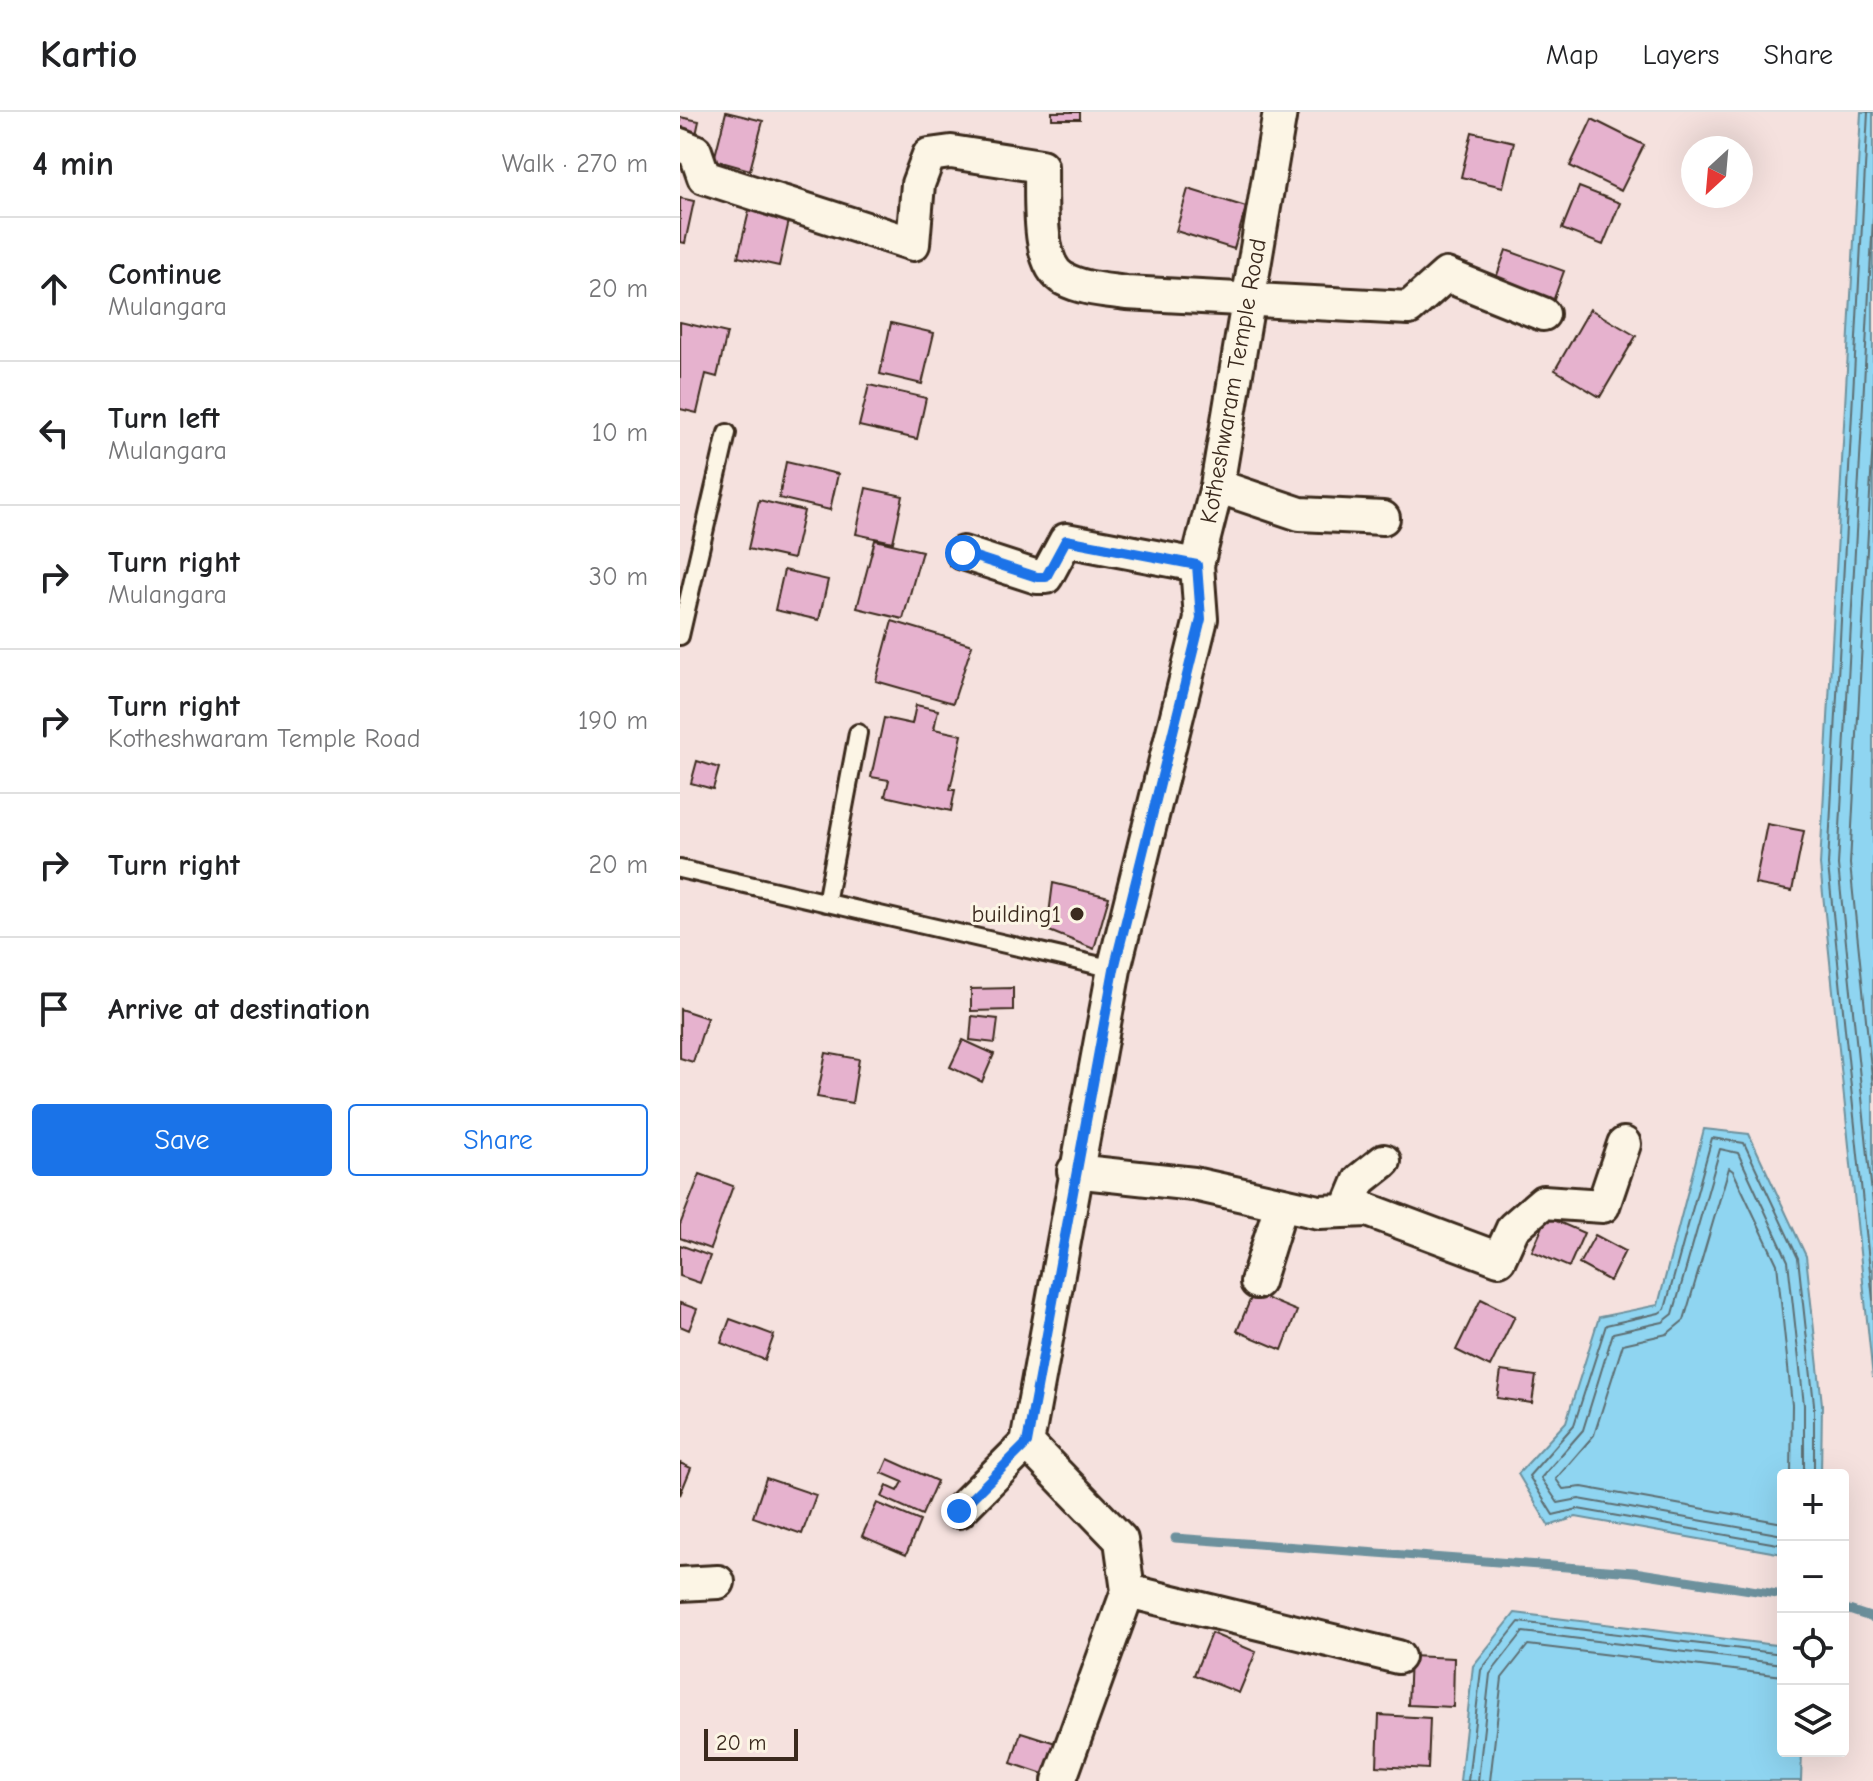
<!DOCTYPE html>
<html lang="en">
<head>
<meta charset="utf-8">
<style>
  body { margin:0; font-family:"Comic Neue",sans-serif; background:#f6f6f6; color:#202124 }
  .controls { position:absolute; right:24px; bottom:24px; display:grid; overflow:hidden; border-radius:8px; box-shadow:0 8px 32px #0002 }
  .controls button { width:72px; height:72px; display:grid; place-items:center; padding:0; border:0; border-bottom:2px solid #e0e0e0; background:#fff; color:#202124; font:40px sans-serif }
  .compass { position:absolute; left:1001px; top:24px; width:72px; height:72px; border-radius:50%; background:#fff; box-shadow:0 8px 32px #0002; rotate:206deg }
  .scale { position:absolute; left:24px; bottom:20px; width:94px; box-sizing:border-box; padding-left:8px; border:4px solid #3b2a1e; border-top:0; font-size:22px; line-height:28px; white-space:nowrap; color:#3b2a1e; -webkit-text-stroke:6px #fcf5e5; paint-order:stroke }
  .stop { position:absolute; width:24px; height:24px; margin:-18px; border:6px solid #1a73e8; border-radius:50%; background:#fff }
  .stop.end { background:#1a73e8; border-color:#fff; box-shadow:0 2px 8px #0008 }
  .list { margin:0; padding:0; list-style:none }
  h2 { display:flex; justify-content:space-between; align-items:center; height:104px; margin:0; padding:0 32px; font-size:34px }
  h2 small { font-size:26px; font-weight:400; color:#757577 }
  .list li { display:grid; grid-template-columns:52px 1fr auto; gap:24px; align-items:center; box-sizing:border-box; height:144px; padding:0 32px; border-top:2px solid #e0e0e0 }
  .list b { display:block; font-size:30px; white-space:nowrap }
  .list p { margin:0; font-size:26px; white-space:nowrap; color:#757577 }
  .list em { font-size:26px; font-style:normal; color:#757577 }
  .actions { display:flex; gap:16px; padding:24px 32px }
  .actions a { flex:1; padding:18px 0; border:2px solid #1a73e8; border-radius:8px; text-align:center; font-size:28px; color:#1a73e8 }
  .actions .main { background:#1a73e8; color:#fff }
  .icon { flex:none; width:44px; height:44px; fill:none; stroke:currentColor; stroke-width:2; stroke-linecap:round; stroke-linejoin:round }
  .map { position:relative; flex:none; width:1193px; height:1669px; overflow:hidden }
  header { display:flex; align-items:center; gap:48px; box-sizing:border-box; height:112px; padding:0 40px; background:#fff; border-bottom:2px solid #e0e0e0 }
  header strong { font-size:38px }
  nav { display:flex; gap:44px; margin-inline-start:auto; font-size:28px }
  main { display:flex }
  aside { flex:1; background:#fff }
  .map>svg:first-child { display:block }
</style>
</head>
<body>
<header>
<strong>Kartio</strong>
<nav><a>Map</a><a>Layers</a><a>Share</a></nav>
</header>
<main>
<aside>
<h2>4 min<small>Walk · 270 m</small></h2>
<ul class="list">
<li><svg class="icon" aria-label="ahead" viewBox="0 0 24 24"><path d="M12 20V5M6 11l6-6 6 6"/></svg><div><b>Continue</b><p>Mulangara</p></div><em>20 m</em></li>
<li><svg class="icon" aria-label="left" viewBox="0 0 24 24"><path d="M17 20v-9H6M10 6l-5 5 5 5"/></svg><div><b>Turn left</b><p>Mulangara</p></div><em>10 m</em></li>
<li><svg class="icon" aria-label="right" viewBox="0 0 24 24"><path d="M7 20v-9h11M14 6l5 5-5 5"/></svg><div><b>Turn right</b><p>Mulangara</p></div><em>30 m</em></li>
<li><svg class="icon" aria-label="right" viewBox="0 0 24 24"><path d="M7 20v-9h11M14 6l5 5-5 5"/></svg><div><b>Turn right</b><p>Kotheshwaram Temple Road</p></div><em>190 m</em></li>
<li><svg class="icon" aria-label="right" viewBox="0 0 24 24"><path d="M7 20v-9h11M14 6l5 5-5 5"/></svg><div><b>Turn right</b></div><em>20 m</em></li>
<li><svg class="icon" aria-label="arrive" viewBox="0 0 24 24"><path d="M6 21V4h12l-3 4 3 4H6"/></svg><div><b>Arrive at destination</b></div></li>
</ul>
<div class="actions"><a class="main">Save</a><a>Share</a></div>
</aside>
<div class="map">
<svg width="1193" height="1669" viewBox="0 0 1193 1669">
  <rect width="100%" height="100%" fill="#f5e1de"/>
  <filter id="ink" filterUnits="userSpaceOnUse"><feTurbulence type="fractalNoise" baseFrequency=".0125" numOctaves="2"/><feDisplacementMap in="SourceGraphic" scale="16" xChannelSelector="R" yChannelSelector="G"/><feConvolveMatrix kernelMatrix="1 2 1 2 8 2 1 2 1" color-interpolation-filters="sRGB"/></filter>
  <g filter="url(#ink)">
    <path fill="#8fd5f1" stroke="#6d919d" stroke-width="2" d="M1181,0H1193V1266L1140,753Z
      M1024,1017L1069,1022L1126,1144L1142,1292L1141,1363H1103V1442L896,1405L869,1414L838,1362L886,1310L919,1205L978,1193Z
      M835,1501L1103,1534V1639H1122L1121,1669H780L793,1554Z"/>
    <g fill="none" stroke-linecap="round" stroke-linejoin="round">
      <path stroke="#5d6e72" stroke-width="2" d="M1188,0L1148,753L1193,1188
        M1193,106L1158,753L1193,1092
        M1193,327L1170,752L1193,975
        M1103,1411L902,1375L883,1377L876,1367L914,1323L943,1232L987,1222L1004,1208L1049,1056L1053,1059L1097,1152L1112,1293L1111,1363
        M1103,1423L899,1387L878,1391L861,1366L903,1318L933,1221L983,1210L993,1202L1040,1037L1058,1041L1108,1149L1124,1293V1363
        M1103,1433L898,1397L873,1403L849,1364L894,1313L926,1213L979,1201L985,1197L1032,1026L1064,1031L1118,1146L1134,1292V1363
        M788,1669L801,1558L839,1510L1103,1542
        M798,1669L810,1562L843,1520L1103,1552
        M810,1669L822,1566L848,1533L1103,1564"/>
      <path stroke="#6d919d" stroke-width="9" d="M495,1426L954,1460L1103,1483
        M1163,1496L1193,1506"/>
    </g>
    <path fill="#e6b2ce" stroke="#3b2a1e" stroke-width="2" d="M46,0L83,9L70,58L34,48Z
      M372,0H400V7H372Z
      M0,5L19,9L14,32L0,28Z
      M912,7L964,33L941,79L890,54Z
      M792,20L834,30L823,75L781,65Z
      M899,75L940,91L923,133L882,117Z
      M508,77L566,95L554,137L496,119Z
      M0,86L14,89L5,131L0,130Z
      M70,95L110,104L99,154L58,145Z
      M826,138L884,159L869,200L811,180Z
      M910,197L956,224L920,285L875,258Z
      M0,210L47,221L37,265L26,262L17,301L0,297Z
      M211,211L254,221L242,272L200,262Z
      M189,273L246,286L237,327L179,314Z
      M106,350L158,362L150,398L99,386Z
      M186,376L223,384L213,430L176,422Z
      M79,388L124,399L113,447L68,437Z
      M195,428L242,439L223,507L177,496Z
      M104,458L148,468L139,508L95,498Z
      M212,509L292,533L273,591L196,569Z
      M236,593L258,598L254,617L282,623L270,678H275L271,699L205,684L209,668L191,665L204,606L232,612Z
      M17,649L39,656L33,677L11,671Z
      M1087,712L1124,719L1112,779L1075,772Z
      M373,771L429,785L414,837L367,818Z
      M333,876V898L291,899V877Z
      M0,897L27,906L13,950L0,946Z
      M292,904L318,907L315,931L290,928Z
      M283,928L314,942L302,970L270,955Z
      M146,941L179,947L172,991L137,985Z
      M20,1062L53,1074L30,1137L0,1126V1113Z
      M867,1105L904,1121L889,1155L852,1139Z
      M915,1123L945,1139L930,1169L899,1152Z
      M0,1133L30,1144L20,1171L0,1164Z
      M573,1181L617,1199L602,1238L557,1219Z
      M801,1187L835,1204L810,1255L776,1238Z
      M0,1191L17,1197L9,1218L0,1214Z
      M50,1207L94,1223L85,1248L41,1231Z
      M821,1259L856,1264L852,1291L817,1286Z
      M208,1347L257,1369L242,1403L202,1385L207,1374L218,1379L223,1370L202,1361Z
      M0,1351L11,1356L0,1383Z
      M86,1366L136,1383L122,1422L73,1405Z
      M197,1391L240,1409L226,1443L182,1424Z
      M531,1521L576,1540L559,1581L514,1563Z
      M730,1544L774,1546L773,1595L728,1593Z
      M699,1603L750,1606L748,1657L697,1654Z
      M341,1620L388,1635L378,1667L331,1651Z"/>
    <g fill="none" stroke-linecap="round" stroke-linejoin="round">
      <defs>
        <path id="service" d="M0,524L47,321
          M0,757L434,857
          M146,791L178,621"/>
        <path id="minor" d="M0,33L15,39L24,65L233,132L238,72L249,43L271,40L361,54C362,84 356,153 384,167C403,177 425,178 446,181L729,196L766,163L863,202
          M537,374L620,402L703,406
          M283,441L357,465H366L386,428L517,453
          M394,1059L514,1072L639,1100L688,1098L819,1147L833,1116L863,1090L923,1094L944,1032
          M667,1099L680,1068L704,1049
          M577,1170L601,1093
          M279,1399L347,1331
          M0,1472L38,1470
          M448,1479L718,1545
          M379,1669L448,1479L441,1428L347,1331L434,857L521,507L517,453L537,374L600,0"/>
      </defs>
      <use href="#service" stroke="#3b2a1e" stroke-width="22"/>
      <use href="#minor" stroke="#3b2a1e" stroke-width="38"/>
      <use href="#service" stroke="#fcf5e5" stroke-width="16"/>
      <use href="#minor" stroke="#fcf5e5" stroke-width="32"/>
    </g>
  </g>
  <g fill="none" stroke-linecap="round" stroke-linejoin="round" filter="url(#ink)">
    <path stroke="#1a73e8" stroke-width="10" d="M279,1399L347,1331L434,857L521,507L517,453L386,428L366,465H357L283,441"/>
  </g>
  <circle fill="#3b2a1e" stroke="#fcf5e5" stroke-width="3" cx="397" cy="802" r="8"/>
  <g text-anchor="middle" stroke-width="6" stroke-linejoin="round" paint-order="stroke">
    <g font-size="24" fill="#3b2a1e" stroke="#fcf5e5">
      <text transform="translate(553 269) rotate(-80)" y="8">Kotheshwaram Temple Road</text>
    </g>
    <g font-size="24" fill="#3b2a1e" stroke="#fcf5e5" text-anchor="end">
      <text x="381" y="810">building1</text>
    </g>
  </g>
</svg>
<div class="controls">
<button>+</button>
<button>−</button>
<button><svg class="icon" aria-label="locate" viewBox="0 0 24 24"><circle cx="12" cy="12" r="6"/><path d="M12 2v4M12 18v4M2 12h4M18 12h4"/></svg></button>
<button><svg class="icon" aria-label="layers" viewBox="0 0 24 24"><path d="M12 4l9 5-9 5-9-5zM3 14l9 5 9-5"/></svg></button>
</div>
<svg class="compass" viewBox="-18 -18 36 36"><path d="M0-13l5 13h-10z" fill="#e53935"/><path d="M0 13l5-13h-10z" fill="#757577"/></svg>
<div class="scale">20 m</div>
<div class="stop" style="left:283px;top:441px"></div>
<div class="stop end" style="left:279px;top:1399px"></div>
</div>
</main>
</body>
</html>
